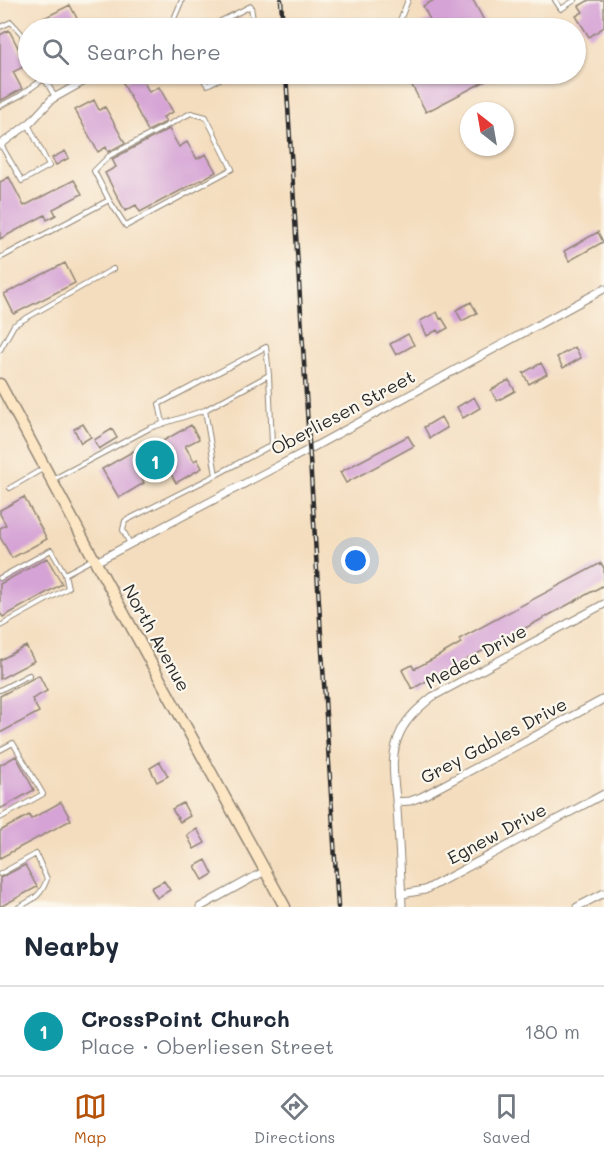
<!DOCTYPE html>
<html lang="en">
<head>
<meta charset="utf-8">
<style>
  body { margin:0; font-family:Mali,sans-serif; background:#f2f2f3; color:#1f2937 }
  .compass { position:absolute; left:460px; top:102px; width:54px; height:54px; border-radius:50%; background:#fff; box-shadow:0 2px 4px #0004; rotate:329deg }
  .you { position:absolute; left:356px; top:561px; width:21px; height:21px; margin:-15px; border:4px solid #fff; border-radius:50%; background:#1a73e8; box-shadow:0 0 0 9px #1a73e833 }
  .badge { display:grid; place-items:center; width:39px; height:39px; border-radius:50%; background:#b45309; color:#fff; font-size:20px; font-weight:700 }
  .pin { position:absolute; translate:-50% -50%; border:3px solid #fff; box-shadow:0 2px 6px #0006 }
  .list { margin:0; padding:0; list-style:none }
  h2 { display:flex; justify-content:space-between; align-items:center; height:78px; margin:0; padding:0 24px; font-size:26px }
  h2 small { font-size:20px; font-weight:400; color:#747a83 }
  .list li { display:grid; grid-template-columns:39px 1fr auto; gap:18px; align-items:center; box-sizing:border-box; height:90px; padding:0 24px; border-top:2px solid #e0e1e3 }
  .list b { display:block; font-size:22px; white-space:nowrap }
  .list p { margin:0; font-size:20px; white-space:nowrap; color:#747a83 }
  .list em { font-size:20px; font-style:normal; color:#747a83 }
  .icon { flex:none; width:33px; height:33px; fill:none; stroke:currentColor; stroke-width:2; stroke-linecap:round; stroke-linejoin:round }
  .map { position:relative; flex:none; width:604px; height:907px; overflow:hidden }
  .search { position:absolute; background:#fff; box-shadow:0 2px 4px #0004; left:18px; right:18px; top:18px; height:66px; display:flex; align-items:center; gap:15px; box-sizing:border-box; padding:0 21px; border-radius:33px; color:#747a83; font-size:22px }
  .sheet { height:168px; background:#fff }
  nav { display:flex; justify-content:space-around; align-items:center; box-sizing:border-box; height:84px; border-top:2px solid #e0e1e3; background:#fff; font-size:16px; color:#747a83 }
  nav a { display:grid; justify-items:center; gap:3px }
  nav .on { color:#b45309 }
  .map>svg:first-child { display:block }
</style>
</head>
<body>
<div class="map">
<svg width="604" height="907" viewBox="0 0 604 907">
  <rect width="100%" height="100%" fill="#fbf7ec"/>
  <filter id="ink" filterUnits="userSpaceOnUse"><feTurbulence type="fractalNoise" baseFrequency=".0167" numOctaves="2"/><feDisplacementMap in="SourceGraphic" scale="12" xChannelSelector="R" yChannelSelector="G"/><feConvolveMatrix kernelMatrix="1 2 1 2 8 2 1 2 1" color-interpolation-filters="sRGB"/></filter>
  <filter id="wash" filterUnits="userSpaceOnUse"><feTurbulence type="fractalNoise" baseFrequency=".008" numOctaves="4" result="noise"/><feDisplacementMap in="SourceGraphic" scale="24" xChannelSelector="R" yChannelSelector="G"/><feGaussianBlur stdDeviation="1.35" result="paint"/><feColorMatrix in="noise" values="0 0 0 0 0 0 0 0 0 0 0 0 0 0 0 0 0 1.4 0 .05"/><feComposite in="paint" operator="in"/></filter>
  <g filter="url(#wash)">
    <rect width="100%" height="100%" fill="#f4ddbe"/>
    <g id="blocks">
      <path fill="#d5a3d5" d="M434,0H473L488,28H414L430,20L423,6Z
        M589,0H604V27L589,37L576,16L583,12L579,6Z
        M70,5L82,28H47L42,19Z
        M240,18L246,28H221Z
        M9,30L27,65L13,72L22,89L0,101V35Z
        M140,74L149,92L159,87L173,112L163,117L166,122L148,131L123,83Z
        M406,74H499L426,112Z
        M94,100L99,110L105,107L125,143L108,152L106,147L98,152L75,110Z
        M169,129L179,147L187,142L197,159L206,154L216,172L140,212L136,205L125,211L105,173L116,167L112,159Z
        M65,151L69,158L56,165L52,158Z
        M9,177L24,206L74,180L82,194L53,209L56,215L47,220L45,215L0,239V182Z
        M598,232L603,242L569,261L564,251Z
        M65,263L75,283L14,314L4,294Z
        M471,302L477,313L462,321L456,310Z
        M437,312L440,319L442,318L448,328L439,333L437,330L427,336L420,321Z
        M408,334L414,345L396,355L390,344Z
        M575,347L581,358L563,368L557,357Z
        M541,363L547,374L529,384L523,373Z
        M509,380L515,391L497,401L491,390Z
        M474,397L480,408L463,418L457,407Z
        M441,417L447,428L430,438L424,427Z
        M83,424L91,437L81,443L74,429Z
        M191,425L199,439L185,446L194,461L197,459L202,468L176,483L165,464L141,477L144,483L119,498L102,469L153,440L156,445Z
        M112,429L117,438L99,449L94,440Z
        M408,436L414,446L346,483L340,472Z
        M24,497L47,539L12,558L0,537V528L6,525L0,514V510Z
        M47,558L62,584L3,617L0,613V584Z
        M601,563L604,568V585L498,643L499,645L490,651L488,648L460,663L462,667L453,672L434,682L432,678L412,689L402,670L412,665L414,669L433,659L461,643L459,639Z
        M26,646L34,661L0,679V660Z
        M39,675L47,691L32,699L39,712L0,733V696Z
        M16,756L34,790L0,809V765Z
        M160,762L168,776L157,782L150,768Z
        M61,802L71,820L0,858V831L29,815L31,819Z
        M183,803L190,816L180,822L172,809Z
        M197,829L205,843L194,849L187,835Z
        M206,860L213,874L203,880L195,866Z
        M25,865L37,887L0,907V878Z
        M164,881L170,890L157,898L151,888Z"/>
    </g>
  </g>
  <g filter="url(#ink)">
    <use href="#blocks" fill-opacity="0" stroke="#908474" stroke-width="1.5"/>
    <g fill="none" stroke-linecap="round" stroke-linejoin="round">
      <defs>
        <path id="lane" d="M555,0L561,9L575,0
          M0,27L11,22L21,33L28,47
          M170,28L182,0
          M207,28L251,6L254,28
          M397,28L408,0
          M42,74L55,97
          M200,74L207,85L230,74
          M0,106L21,95L45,78
          M191,113L206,117L232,169L126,226L109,200L94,171L109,156Z
          M1,145L22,181L49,166L28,124
          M0,258L109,200
          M0,350L14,325L113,269
          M205,410L269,375L272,445L216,475
          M163,423L159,404L266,347L269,375
          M52,480L150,428L205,410L216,475L125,521L123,530L130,544
          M10,488L44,468
          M0,578L51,550L65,574L93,559
          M0,626L68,588L65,574
          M0,690L29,675
          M0,750L13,743L43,794L0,818
          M0,874L36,854L47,879C41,896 34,899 19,907"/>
        <path id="street" d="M0,145L31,122L52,99L97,74
          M96,562L310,449L604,289
          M396,802L410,801L421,797L604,699
          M402,894L425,890L604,794
          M200,907L265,871
          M402,907C401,874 399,842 397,809C395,783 388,756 401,731C408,717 420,707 432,697L604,604
          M577,907L604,893"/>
        <path id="secondary" d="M0,384L94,559L285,907"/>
      </defs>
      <use href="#lane" stroke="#908474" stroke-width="6"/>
      <use href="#street" stroke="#908474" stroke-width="9"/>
      <use href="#secondary" stroke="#908474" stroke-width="13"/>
      <use href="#lane" stroke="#fff" stroke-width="4"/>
      <use href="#street" stroke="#fff" stroke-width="7"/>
      <use href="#secondary" stroke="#fce6c4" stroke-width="10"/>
      <defs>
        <path id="rail" d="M281,0L283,28
          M286,74L338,907"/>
      </defs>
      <use href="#rail" stroke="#2b2b2b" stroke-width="4.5"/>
      <use href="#rail" stroke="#fbf7ec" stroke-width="2" stroke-dasharray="7" stroke-linecap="butt"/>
    </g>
  </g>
  <g text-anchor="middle" stroke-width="4.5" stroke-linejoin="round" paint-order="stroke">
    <g font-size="18" fill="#2b2b2b" stroke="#fbf7ec">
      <text transform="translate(343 413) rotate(-28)" y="6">Oberliesen Street</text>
      <text transform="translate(156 638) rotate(61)" y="6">North Avenue</text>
      <text transform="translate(476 657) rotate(-29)" y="6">Medea Drive</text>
      <text transform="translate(494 741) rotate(-28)" y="6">Grey Gables Drive</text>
      <text transform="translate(497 834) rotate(-28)" y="6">Egnew Drive</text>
    </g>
  </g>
</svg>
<svg class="compass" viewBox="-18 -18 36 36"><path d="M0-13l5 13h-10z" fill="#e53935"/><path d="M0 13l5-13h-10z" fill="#747a83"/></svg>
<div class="you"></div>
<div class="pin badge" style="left:155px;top:460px;background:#0f9aa8">1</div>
<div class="search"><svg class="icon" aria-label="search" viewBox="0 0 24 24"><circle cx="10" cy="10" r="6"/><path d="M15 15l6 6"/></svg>Search here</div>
</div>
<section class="sheet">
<h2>Nearby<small></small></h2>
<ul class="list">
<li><span class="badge" style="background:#0f9aa8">1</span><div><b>CrossPoint Church</b><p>Place · Oberliesen Street</p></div><em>180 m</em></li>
</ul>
</section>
<nav>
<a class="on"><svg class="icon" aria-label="map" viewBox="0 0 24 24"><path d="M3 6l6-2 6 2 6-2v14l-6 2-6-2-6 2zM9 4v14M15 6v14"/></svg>Map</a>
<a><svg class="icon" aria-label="directions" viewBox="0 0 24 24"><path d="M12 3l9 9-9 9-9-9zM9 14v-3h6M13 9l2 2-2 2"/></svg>Directions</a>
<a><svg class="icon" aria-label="saved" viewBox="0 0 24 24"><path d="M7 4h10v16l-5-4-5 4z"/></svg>Saved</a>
</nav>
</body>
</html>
